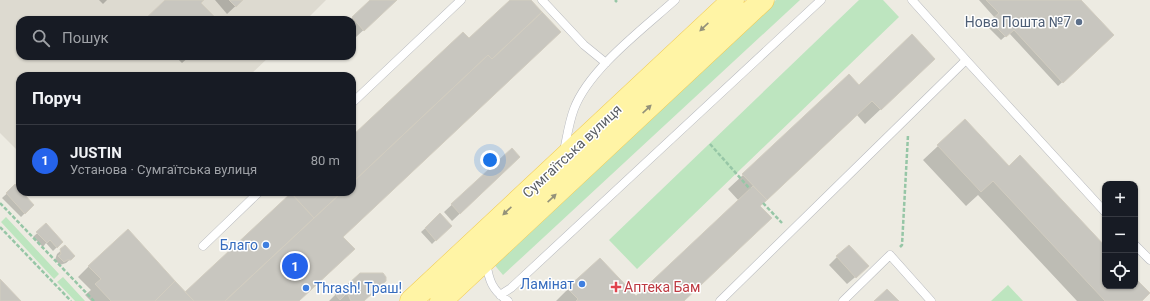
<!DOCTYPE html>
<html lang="uk">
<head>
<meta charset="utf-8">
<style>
  body { margin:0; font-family:Roboto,sans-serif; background:#20242c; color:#f1f3f6 }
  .controls { position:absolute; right:12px; bottom:12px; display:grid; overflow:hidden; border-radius:8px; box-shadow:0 1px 3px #0004 }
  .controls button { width:36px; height:36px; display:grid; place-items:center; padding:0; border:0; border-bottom:1px solid #363941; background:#171b24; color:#f1f3f6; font:20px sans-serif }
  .you { position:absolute; left:490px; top:160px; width:14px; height:14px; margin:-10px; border:3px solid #fff; border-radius:50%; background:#1a73e8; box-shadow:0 0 0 6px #1a73e833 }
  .badge { display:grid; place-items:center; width:26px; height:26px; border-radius:50%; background:#2563eb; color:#fff; font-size:13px; font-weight:700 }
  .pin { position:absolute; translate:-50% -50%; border:2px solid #fff; box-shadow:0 1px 4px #0006 }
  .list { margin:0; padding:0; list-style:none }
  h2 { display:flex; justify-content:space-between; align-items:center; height:52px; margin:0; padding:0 16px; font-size:17px }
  h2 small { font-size:13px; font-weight:400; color:#9ea1a6 }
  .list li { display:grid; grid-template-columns:26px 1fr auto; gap:12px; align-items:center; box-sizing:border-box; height:72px; padding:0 16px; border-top:1px solid #363941 }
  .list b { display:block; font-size:15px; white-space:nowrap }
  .list p { margin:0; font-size:13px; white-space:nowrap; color:#9ea1a6 }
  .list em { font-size:13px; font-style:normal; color:#9ea1a6 }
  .icon { flex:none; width:22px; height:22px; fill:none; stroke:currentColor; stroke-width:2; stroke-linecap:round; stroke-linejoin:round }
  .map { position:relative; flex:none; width:1150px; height:301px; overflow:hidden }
  .search { position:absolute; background:#171b24; box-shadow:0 1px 3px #0004; left:16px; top:16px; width:340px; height:44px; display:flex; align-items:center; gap:10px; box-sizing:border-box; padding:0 14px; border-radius:12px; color:#9ea1a6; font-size:15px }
  .panel { position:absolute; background:#171b24; box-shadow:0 1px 3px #0004; left:16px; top:72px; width:340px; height:124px; border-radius:12px }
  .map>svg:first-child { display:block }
</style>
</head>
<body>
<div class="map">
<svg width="1150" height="301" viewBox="0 0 1150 301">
  <rect width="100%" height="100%" fill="#edebe2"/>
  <path fill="#dddad0" d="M0,0H326L306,20H20V56H270L249,76H20V153L0,133Z"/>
  <path fill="#bde5bf" d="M776,0H800L503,275L492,262Z
    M859,0H883L899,17L637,269L609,240Z
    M6,217L59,274L54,279L1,222Z
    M63,277L85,301H75L57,282Z
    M1008,285L1023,301H991Z"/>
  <path fill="#0003" d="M99,0H107L103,4Z
    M215,0H242L227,14Z
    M371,0H396L356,37L352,34V20H350Z
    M512,0H529L341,237L297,301H91L85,295L91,290L78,277L89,266L185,293L293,192H352V137L469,40Z
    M979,0H1080L1109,39L1058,86L1009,33L1001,40L987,26L995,18Z
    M175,56H190L182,63Z
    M919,73L865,124L857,115L759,207L683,301H556L568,289L636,297L739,201L728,189L743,175L859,86Z
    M938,146L1009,168L1105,247V286H1135V279L1141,301H1077L978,195L966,206L923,160Z
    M512,149L511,165L452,221L444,212Z
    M15,186L33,205L21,217L2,198Z
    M440,215L450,226L432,244L421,232Z
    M46,225L62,242L53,251L46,243L43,247L33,237Z
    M65,247L74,256L66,263L60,265L55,260L57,254Z
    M837,257L860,273L847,284L829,265Z
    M347,285L364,301H329L341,289L342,291Z"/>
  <path fill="#c8c6bf" stroke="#d2cdc0" d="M165,0H204L201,3L218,20H144Z
    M229,0H243L236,7Z
    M370,0H397L364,31L352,17Z
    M510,0H531L542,12L492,59L488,55L352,183V136L463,32L469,38Z
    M986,0H1081L1114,35L1063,83L1014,30L1006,37L990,21L999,13Z
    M542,12L561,32L343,237L355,249L299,301H225L342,192H352V183L488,55L492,59Z
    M912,34L935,59L881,110L872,101L767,200L742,174L849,74L859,85Z
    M965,119L1009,166L1020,155L1105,246V286H1135V278L1150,293L1142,301H1105L993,181L981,192L937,145Z
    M512,148L520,157L460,214L451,204Z
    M15,184L34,205L25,214L6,193Z
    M753,186L767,200L760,206L772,218L684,301H576L578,299L567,288L600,258L636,296Z
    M292,192H342L314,218L291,193Z
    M291,193L314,218L225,301H194L185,292Z
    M440,213L452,226L436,241L425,228Z
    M46,223L63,242L57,248L50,240L47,243L36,232Z
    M128,229L175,281L155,301H111L95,284L101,279L88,266Z
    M65,245L75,256L71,260H67L64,262L58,256L61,254L60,249Z
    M849,245L869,266L856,278L836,256Z
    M360,273H383L386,277V281L364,301H351L345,288L347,285Z
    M0,279L21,301H0Z
    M175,281L194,301H155Z
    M341,288L346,294L340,300L335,294Z
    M887,289L899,301H874Z"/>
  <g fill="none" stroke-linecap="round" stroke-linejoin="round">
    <defs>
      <path id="service" d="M542,0L584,45L606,63
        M912,0L966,60
        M352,103L461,0
        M564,151C567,137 569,122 574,109C589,69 643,29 675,0
        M1135,245L1150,260
        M203,246L259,192
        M486,262C489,281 492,290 508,301
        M500,295L511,288L821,0
        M720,301L966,60L1105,212
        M843,301L890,255L931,301"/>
      <path id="primary" d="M411,301L733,0
        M441,301L763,0"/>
    </defs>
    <use href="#service" stroke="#b7b9be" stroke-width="9"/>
    <use href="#primary" stroke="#f2cc55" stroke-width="23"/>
    <path stroke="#96c6a6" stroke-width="2.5" stroke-dasharray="4 2" stroke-linecap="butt" d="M615,0L617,2
      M710,144L750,189
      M0,203L94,301
      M763,203L782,223
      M0,227L71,301
      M900,247L902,245L908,135"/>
    <use href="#service" stroke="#fff" stroke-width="8"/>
    <use href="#primary" stroke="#fff4a5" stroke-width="22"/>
  </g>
  <defs><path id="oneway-solid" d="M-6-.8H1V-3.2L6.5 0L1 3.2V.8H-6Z"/></defs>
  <g fill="#94927a">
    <use href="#oneway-solid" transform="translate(704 27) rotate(137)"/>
    <use href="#oneway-solid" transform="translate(647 109) rotate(-43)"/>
    <use href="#oneway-solid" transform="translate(552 198) rotate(-43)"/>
    <use href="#oneway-solid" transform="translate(507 211) rotate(137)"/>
  </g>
  <circle fill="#5c6f8a" stroke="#fff" stroke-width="1.5" cx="1079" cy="22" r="4"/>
  <g fill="#3f7fe0" stroke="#fff" stroke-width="1.5">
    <circle cx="266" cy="245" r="4"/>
    <circle cx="582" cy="284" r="4"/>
    <circle cx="306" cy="288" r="4"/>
  </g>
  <path fill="#e0444e" stroke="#fff" stroke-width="1.5" d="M614 281h4v4h4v4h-4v4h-4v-4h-4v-4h4z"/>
  <g text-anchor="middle" stroke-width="3" stroke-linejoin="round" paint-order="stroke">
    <g font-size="14" fill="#4e5e75" stroke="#fff" text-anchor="end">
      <text x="1071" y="27">Нова Пошта №7</text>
    </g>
    <g font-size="14" fill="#5a5e63" stroke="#fff">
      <text transform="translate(572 151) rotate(-43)" y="5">Сумгаїтська вулиця</text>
    </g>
    <g font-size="14" fill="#366cbe" stroke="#fff" text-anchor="end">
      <text x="258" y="250">Благо</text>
      <text x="574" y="289">Ламінат</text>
      <text x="314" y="293" text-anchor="start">Thrash! Траш!</text>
    </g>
    <g font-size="14" fill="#be3a42" stroke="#fff" text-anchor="start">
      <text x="624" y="292">Аптека Бам</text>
    </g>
  </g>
</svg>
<div class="controls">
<button>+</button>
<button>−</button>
<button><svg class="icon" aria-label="locate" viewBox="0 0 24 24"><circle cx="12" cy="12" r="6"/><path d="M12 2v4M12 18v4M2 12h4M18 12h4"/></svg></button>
</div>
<div class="you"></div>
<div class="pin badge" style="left:295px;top:266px">1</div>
<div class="search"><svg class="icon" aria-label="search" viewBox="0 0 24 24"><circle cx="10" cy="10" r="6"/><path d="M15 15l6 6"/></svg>Пошук</div>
<section class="panel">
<h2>Поруч<small></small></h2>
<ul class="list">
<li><span class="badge">1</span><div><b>JUSTIN</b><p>Установа · Сумгаїтська вулиця</p></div><em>80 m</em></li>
</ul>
</section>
</div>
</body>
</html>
